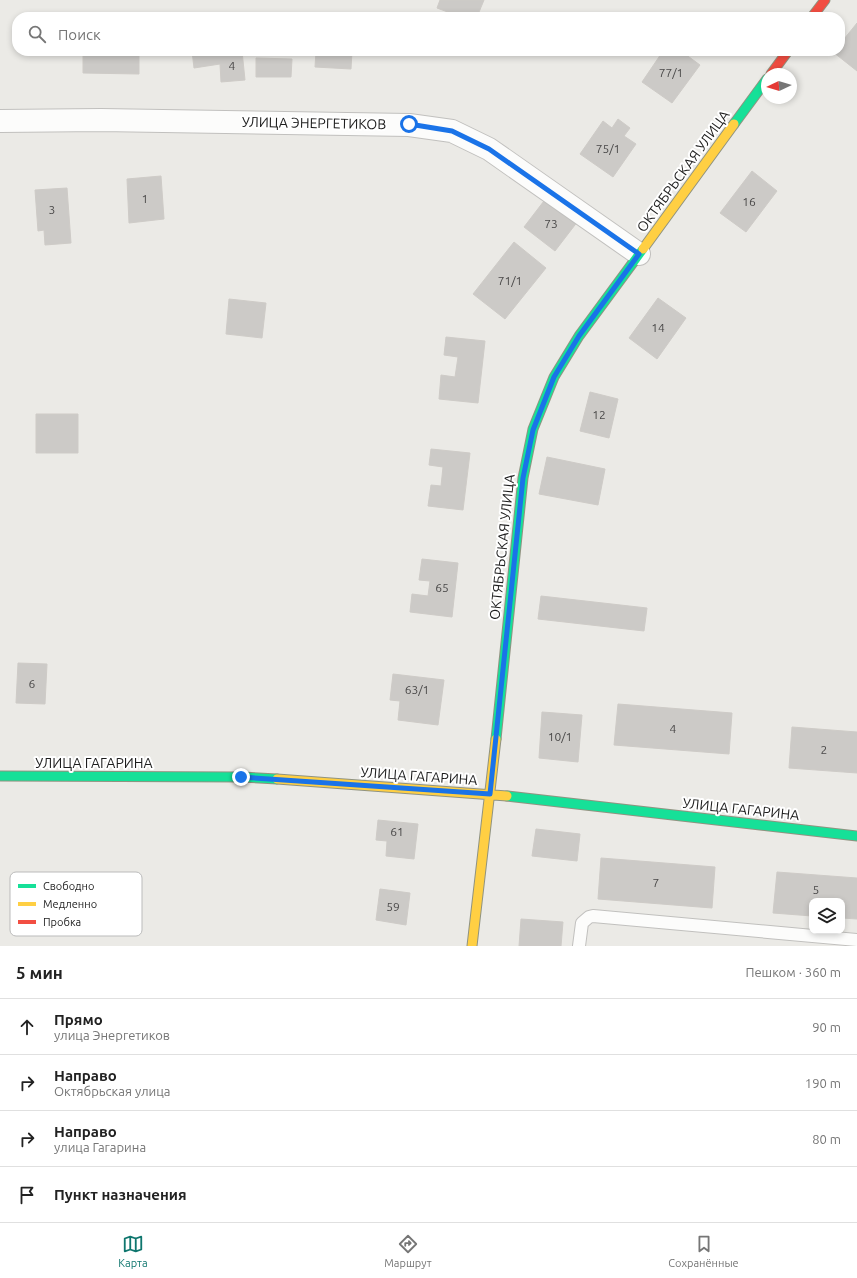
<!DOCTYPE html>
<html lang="ru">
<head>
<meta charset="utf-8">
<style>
  body { margin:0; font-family:Ubuntu,sans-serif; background:#f6f6f6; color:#222 }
  .controls { position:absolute; right:12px; bottom:12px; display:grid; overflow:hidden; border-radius:8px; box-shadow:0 2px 6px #0003 }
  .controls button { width:36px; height:36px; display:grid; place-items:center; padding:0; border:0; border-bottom:1px solid #e0e0e0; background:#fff; color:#222; font:20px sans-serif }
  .compass { position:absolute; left:761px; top:68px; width:36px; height:36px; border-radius:50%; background:#fff; box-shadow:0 2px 6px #0003; rotate:266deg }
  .stop { position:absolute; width:12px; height:12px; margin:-9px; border:3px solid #1a73e8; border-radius:50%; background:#fff }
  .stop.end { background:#1a73e8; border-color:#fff; box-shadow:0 1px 4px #0008 }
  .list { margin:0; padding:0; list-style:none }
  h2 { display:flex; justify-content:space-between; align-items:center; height:52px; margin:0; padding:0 16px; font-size:17px }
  h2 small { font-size:13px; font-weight:400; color:#767676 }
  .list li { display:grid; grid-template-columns:26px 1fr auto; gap:12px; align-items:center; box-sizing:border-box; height:56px; padding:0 16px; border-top:1px solid #e0e0e0 }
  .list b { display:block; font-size:15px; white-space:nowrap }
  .list p { margin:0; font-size:13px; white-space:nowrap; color:#767676 }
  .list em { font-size:13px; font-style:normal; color:#767676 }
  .icon { flex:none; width:22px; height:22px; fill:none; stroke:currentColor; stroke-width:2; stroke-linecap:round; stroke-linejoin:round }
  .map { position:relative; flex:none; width:857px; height:946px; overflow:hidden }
  .search { position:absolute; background:#fff; box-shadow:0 2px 6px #0003; left:12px; right:12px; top:12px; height:44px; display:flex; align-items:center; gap:10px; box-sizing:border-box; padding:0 14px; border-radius:16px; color:#767676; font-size:15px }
  .sheet { height:276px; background:#fff }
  nav { display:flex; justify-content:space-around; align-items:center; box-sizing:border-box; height:56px; border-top:1px solid #e0e0e0; background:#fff; font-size:11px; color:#767676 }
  nav a { display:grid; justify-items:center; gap:2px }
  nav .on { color:#0f766e }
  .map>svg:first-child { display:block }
</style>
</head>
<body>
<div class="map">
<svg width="857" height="946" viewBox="0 0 857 946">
  <rect width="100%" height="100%" fill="#ebeae6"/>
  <path fill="#cccac7" stroke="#cecbc7" d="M440,0H484L477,17H461L437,8Z
    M857,23V71L833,52L835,51H840V44Z
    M83,51H139V74L83,73Z
    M192,51H242L245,80L221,82L220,64L194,68Z
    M316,51H352L351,69L315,67Z
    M663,51H681L700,65L672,103L642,82Z
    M256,58L292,59L291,77H256Z
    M618,119L630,128L624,136L636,144L613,177L580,154L603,121L612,128Z
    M752,171L777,191L746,232L720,213Z
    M161,176L164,219L129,223L127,179Z
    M67,188L71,243L45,245L44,230L38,231L35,190Z
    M547,197L578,221L555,251L524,227Z
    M514,242L546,268L505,319L473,294Z
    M658,298L686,318L657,359L629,338Z
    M229,299L266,303L262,338L226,334Z
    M446,337L485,341L478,403L439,399L441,375L455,377L458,357L444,355Z
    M590,392L618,399L609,438L580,431Z
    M36,414H78V453H36Z
    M431,449L470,453L463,510L428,506L431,485L441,486L443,467L429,465Z
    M547,457L605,469L598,505L539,494Z
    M422,559L458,563L452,617L410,612L412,594L428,596L430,581L419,580Z
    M541,596L647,608L644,631L538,619Z
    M18,663L47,664L45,704L16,703Z
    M393,674L444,680L438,725L398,720L400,701L390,700Z
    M618,704L732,713L729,754L614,745Z
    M542,712L582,715L578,762L539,758Z
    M792,727L857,732V773L789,768Z
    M378,820L418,824L414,859L386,856L387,841L376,840Z
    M536,829L580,834L577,861L532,856Z
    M601,858L715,867L712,908L598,899Z
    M777,872L857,878V919L842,918V901H812V916L773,913Z
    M380,889L410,893L406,925L376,920Z
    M521,919L563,922L561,946H519Z"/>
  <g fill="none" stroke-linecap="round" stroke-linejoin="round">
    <defs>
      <path id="lane" d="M579,946L582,923L589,917L593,916L857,940"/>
      <path id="street" d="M0,121L101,120L409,125L452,131L489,149L639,254"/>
      <path id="fast" d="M734,124L767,79
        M496,739L523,478L533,429L554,377L579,336L643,249
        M0,776L241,777L277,779
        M507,796L857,836"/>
      <path id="slow" d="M643,249L734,124
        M277,779L507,796
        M472,946L496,739"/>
      <path id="jam" d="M812,17L825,0
        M771,74L788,51"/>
    </defs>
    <use href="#lane" stroke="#c1c0be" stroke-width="14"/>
    <use href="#street" stroke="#c1c0be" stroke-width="24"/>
    <use href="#fast" stroke="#909380" stroke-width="11"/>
    <use href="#slow" stroke="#909380" stroke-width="11"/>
    <use href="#jam" stroke="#909380" stroke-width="11"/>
    <use href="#lane" stroke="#fcfcfb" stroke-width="12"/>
    <use href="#street" stroke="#fcfcfb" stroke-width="22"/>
    <use href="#fast" stroke="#16e098" stroke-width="9"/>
    <use href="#slow" stroke="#ffcf43" stroke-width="9"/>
    <use href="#jam" stroke="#f24e42" stroke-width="9"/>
  </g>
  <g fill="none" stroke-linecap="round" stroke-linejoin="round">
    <path stroke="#1a73e8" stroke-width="5" d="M241,777L490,794L523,478L533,430L554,377L579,336L639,254L489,149L452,131L409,124"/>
  </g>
  <g text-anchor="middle" stroke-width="4" stroke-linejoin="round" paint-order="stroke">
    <g font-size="12" fill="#494848">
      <text x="232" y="70">4</text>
      <text x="671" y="77">77/1</text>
      <text x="608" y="153">75/1</text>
      <text x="145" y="203">1</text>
      <text x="749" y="206">16</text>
      <text x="52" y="214">3</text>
      <text x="551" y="228">73</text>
      <text x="510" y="285">71/1</text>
      <text x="658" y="332">14</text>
      <text x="599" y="419">12</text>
      <text x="442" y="592">65</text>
      <text x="32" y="688">6</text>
      <text x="417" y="694">63/1</text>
      <text x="673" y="733">4</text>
      <text x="560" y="741">10/1</text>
      <text x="824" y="754">2</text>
      <text x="397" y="836">61</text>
      <text x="656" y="887">7</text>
      <text x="816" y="894">5</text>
      <text x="393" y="911">59</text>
    </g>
    <g font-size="14" fill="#1d1d1d" stroke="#fff">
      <text transform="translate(314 123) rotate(1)" y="5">УЛИЦА ЭНЕРГЕТИКОВ</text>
      <text transform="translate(683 171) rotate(-54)" y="5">ОКТЯБРЬСКАЯ УЛИЦА</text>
      <text transform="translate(502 547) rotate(-84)" y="5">ОКТЯБРЬСКАЯ УЛИЦА</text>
      <text x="94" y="768">УЛИЦА ГАГАРИНА</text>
      <text transform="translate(419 776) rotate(4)" y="5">УЛИЦА ГАГАРИНА</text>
      <text transform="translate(741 809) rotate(6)" y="5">УЛИЦА ГАГАРИНА</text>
    </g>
  </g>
  <rect x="10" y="872" width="132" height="64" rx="6" fill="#fff" stroke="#bbb" stroke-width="1"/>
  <rect x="18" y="884" width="18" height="4" fill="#16e098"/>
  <rect x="18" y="902" width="18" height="4" fill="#ffcf43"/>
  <rect x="18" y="920" width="18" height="4" fill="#f24e42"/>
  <g font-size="11" fill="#1d1d1d">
    <text x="43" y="890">Свободно</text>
    <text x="43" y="908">Медленно</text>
    <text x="43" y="926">Пробка</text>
  </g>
</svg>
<div class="controls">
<button><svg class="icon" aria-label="layers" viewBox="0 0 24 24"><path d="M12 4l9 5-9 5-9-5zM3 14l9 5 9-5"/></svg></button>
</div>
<svg class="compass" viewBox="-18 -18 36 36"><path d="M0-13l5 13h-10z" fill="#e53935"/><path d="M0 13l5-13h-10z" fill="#767676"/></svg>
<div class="stop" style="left:409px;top:124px"></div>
<div class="stop end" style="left:241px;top:777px"></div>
<div class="search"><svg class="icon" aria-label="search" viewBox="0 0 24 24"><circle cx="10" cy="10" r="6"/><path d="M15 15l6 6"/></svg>Поиск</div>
</div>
<section class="sheet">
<h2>5 мин<small>Пешком · 360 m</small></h2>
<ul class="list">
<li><svg class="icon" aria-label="ahead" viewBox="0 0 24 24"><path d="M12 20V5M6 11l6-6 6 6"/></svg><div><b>Прямо</b><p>улица Энергетиков</p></div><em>90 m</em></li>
<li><svg class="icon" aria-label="right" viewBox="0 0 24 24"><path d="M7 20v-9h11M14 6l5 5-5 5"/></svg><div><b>Направо</b><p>Октябрьская улица</p></div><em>190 m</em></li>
<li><svg class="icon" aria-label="right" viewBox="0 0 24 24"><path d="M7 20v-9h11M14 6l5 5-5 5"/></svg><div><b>Направо</b><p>улица Гагарина</p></div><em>80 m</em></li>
<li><svg class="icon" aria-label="arrive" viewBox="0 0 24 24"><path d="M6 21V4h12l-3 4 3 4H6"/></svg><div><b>Пункт назначения</b></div></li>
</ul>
</section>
<nav>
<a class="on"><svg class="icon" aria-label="map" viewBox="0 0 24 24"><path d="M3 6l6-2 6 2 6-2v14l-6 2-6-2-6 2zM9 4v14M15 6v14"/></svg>Карта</a>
<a><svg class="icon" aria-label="directions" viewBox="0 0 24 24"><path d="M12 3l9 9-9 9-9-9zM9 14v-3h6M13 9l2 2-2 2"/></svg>Маршрут</a>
<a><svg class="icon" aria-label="saved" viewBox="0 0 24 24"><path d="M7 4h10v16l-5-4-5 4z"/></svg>Сохранённые</a>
</nav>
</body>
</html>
